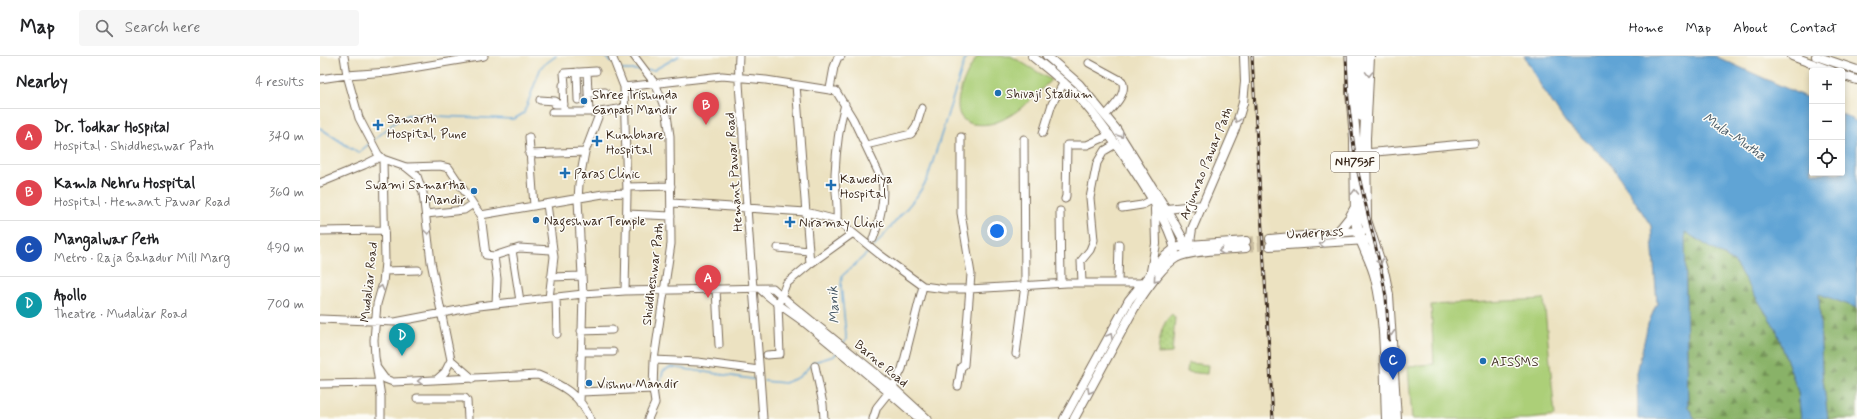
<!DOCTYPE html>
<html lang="en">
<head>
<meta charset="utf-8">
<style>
  body { margin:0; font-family:Mynerve,sans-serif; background:#f6f6f6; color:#202124 }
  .controls { position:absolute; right:12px; top:12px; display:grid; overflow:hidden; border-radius:4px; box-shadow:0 2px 6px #0003 }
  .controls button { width:36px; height:36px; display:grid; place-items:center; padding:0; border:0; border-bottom:1px solid #e0e0e0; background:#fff; color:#202124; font:20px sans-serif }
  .you { position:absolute; left:677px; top:175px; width:14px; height:14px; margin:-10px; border:3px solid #fff; border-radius:50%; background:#1a73e8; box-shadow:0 0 0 6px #1a73e833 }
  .badge { display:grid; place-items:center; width:26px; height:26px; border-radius:50%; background:#1f6fb2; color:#fff; font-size:13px; font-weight:700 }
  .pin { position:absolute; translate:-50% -33px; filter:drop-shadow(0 1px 2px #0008) }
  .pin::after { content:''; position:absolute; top:21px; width:14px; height:12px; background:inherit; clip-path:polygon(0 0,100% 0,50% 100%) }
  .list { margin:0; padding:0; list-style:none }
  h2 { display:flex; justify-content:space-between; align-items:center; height:52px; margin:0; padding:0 16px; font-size:17px }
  h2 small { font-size:13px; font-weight:400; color:#757577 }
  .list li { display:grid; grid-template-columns:26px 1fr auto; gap:12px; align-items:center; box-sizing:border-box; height:56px; padding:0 16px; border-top:1px solid #e0e0e0 }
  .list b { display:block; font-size:15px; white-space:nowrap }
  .list p { margin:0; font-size:13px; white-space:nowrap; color:#757577 }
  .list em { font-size:13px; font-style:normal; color:#757577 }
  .icon { flex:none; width:22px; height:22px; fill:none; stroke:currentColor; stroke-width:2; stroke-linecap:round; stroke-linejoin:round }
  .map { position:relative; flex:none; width:1537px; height:363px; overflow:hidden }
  header { display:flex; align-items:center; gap:24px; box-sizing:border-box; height:56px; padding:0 20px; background:#fff; border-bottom:1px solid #e0e0e0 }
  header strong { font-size:19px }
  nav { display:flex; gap:22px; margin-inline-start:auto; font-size:14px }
  .search { width:280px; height:36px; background:#f6f6f6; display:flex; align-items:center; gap:10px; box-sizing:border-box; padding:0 14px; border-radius:4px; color:#757577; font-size:15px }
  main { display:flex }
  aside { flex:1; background:#fff }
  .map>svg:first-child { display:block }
</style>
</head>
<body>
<header>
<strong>Map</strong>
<div class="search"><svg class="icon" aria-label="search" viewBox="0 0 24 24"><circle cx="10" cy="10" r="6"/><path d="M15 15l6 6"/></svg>Search here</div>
<nav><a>Home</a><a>Map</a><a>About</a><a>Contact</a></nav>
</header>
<main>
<aside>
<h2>Nearby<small>4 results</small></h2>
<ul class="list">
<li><span class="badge" style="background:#e0444e">A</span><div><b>Dr. Todkar Hospital</b><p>Hospital · Shiddheshwar Path</p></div><em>340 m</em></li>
<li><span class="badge" style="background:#e0444e">B</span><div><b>Kamla Nehru Hospital</b><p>Hospital · Hemant Pawar Road</p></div><em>360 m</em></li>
<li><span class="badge" style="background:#1a4fb4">C</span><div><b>Mangalwar Peth</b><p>Metro · Raja Bahadur Mill Marg</p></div><em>490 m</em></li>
<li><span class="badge" style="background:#0f9aa8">D</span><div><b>Apollo</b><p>Theatre · Mudaliar Road</p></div><em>700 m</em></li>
</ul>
</aside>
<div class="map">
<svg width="1537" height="363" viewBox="0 0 1537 363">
  <defs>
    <pattern id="grass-dots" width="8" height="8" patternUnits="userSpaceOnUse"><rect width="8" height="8" fill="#accf78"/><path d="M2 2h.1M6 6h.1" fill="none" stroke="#95b267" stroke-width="1.8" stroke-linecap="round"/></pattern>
    <pattern id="forest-firs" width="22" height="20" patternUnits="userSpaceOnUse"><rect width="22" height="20" fill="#89b268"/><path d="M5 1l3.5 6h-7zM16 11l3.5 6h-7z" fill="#719155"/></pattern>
  </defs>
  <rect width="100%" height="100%" fill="#fdfcf7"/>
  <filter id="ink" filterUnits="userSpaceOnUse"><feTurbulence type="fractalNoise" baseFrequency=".025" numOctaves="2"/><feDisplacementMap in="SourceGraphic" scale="8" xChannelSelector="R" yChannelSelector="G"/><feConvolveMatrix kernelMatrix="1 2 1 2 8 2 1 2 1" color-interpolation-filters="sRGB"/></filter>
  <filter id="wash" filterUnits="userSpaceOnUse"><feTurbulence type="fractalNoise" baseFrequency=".012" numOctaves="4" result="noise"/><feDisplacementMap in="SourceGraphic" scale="16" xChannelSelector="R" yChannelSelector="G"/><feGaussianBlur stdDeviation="0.9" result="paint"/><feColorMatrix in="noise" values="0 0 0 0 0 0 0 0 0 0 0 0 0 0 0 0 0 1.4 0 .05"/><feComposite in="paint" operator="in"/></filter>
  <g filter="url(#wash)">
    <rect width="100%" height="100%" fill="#ece2c1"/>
    <path fill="url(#grass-dots)" stroke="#747c4b" d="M852,258L855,262L852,297L838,298C839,284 841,267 852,258Z"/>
    <path fill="url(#forest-firs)" stroke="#626e43" d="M1365,176L1414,206L1456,273L1478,336L1481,363H1375L1368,351Z
      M1499,237L1537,252V363H1508L1502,315Z"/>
    <path fill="#accf78" stroke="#747c4b" d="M658,0H691L731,24C714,40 697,60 674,67C667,69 660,69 653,68C622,62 647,14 658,0Z
      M1224,243L1235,360L1208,363H1092L1088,310L1114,308L1111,249Z
      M868,307L888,309L887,318L867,316Z"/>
    <path fill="#61a4d5" stroke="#4e677a" d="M1204,0H1395L1492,44V117H1522V58L1537,66V252L1499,238L1502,315L1508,363H1481L1478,336L1456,273L1414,206L1365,176L1368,351L1375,363H1318L1317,317L1328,268L1337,247L1331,170L1291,108L1246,67L1221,30Z"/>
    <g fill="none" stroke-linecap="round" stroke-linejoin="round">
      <path stroke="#61a4d5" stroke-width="1.5" d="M285,0L292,7
        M300,13L303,14H322
        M328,14H334L359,0
        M0,72L38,97L49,88
        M54,84L75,66L88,59L194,63L204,57L221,11L236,0
        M554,191L597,140L607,124L646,0
        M523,288L526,284V279L521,230L522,220L551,194
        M444,325L465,327L479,321L494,306L514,300L517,296
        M337,340L343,315L351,311L438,324"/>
    </g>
  </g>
  <g filter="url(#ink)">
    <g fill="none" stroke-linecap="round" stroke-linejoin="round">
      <path stroke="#c9bda0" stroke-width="8" stroke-dasharray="8 4" stroke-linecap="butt" d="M926,185L950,183
        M926,192L950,190"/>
      <defs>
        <path id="minor" d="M24,0L27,19L39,62L58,98L63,103L86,111L97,120L103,137L111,206L131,304L153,323
          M292,0L304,31
          M314,0L336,29L347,59L350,80L351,188L334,304L333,333L335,347L328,363
          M419,0C417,27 422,54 423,82C427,176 437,269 443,363
          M769,7L802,25C808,37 794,50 786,59
          M257,16L258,44
          M267,16L269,56
          M0,23L27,19L68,16L164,0
          M476,29L490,208
          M510,33L514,11L518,1L521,0
          M268,37L285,36
          M220,44L235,45V48H244
          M232,56H280
          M244,56L243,29H245L244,17L276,15
          M723,77L732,48L744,26
          M209,81L214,150
          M546,89L591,78L596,71L602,52
          M1045,97L1154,87
          M209,98L265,96
          M87,111L120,110L129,112L157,154L161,159L166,199L174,200L177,223L176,248
          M0,127L44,109L60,101
          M307,131L351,130
          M745,143L746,140L747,89H767L790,79
          M352,147L486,156L517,164L559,198L603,230L625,233H650L747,227H821
          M227,148L234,201L229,242
          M802,152L822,149L832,144
          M740,155L741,227
          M106,158L144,154L153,148
          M307,158L351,160
          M161,159L283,138L307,137
          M517,164C518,148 515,133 515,118C516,95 519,70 525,48
          M0,175L65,174
          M458,192L489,195
          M192,194L200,245
          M174,200L199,192L231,194
          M64,215L98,214
          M231,221L262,220
          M762,226L761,205L770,194L774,184L770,142L777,107L784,95L796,88
          M798,226L799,188
          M396,233L399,289
          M440,233C454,247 471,256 486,268C524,299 562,330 599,363
          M305,235L307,137L304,31L402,20L446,24L516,35L533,63L562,124C565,146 560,163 553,183
          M236,241L237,278
          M0,263L75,266L159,250L263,238L305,235L453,232L472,249L573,331L608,363
          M261,275L292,274
          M261,296H293
          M696,298L705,229L704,83
          M447,299L460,298L458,249L466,228L490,208L533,177
          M334,304L378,306L439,314
          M495,310L503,348L504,363
          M57,312L65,323L73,326L218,319C240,328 261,339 270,363
          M116,324L125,316L131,304
          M0,328L58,327
          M638,330L641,311L644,309L651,218L641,157V81
          M261,336L333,333
          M97,342H145L147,345L148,363
          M260,347L263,238L258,144L259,128L265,96L280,56L304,52
          M61,363V341L55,301L54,284L57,248L63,227L65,206L63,103
          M553,363L557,351L573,331L582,313L603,230"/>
        <path id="major" d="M712,0C726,11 739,22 752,34C778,59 853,163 855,197
          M727,0L759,28L796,73L851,161L863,183L865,194
          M1472,0L1512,15
          M1496,0L1537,14
          M1522,19L1537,24
          M847,153L883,149
          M950,183L1049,174
          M950,190L1047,184
          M869,193L872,173L915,73L923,47L925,26L924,0
          M831,215L836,188L835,153
          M744,363L809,244L844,201L855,192L869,189L926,185
          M754,363L816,249C826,235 841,211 856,202C871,194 908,194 926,192"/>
        <path id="highway" d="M1032,0L1031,36L1035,82L1036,164C1038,185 1051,201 1056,222C1067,265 1065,318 1067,363
          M1040,0V36L1042,60
          M1049,0L1045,82L1046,164L1064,219L1068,239L1076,363
          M1018,177L1030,162L1035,153"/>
      </defs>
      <use href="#minor" stroke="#796a57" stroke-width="9"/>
      <use href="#major" stroke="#796a57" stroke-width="10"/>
      <use href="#highway" stroke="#796a57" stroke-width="12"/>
      <use href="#minor" stroke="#fff" stroke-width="7"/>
      <use href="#major" stroke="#fff" stroke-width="8"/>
      <use href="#highway" stroke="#fff" stroke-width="10"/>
      <defs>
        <path id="rail" d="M932,0L953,363
          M1026,0L1028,44L1036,108L1061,213L1066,241L1069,284"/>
      </defs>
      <use href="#rail" stroke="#3b2a1e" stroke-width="3"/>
      <use href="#rail" stroke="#fdfcf7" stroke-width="1.5" stroke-dasharray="4.5" stroke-linecap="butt"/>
    </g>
    <defs><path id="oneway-chevron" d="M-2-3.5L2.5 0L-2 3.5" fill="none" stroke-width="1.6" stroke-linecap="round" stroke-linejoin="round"/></defs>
    <g stroke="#a79f9a">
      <use href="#oneway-chevron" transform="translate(1049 18) rotate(91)"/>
      <use href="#oneway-chevron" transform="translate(917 64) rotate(107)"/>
      <use href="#oneway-chevron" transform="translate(801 79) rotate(57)"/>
      <use href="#oneway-chevron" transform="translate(1035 136) rotate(-91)"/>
      <use href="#oneway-chevron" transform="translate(108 176) rotate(83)"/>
      <use href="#oneway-chevron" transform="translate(1002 188) rotate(177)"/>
      <use href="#oneway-chevron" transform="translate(901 195) rotate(174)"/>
      <use href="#oneway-chevron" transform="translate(1060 206) rotate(72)"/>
      <use href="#oneway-chevron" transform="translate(836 223) rotate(131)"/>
      <use href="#oneway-chevron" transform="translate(61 232) rotate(-76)"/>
      <use href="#oneway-chevron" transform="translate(1071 277) rotate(86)"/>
      <use href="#oneway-chevron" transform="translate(790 280) rotate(-61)"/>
      <use href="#oneway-chevron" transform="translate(100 325) rotate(178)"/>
      <use href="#oneway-chevron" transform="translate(770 335) rotate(119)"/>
    </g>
  </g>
  <g fill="#1f6fb2" stroke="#fdfcf7" stroke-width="1.5">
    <circle cx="678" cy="37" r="4"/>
    <circle cx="264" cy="45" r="4"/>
    <path d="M56 63h4v4h4v4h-4v4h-4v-4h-4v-4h4z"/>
    <path d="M275 79h4v4h4v4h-4v4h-4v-4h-4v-4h4z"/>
    <path d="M243 111h4v4h4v4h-4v4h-4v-4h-4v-4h4z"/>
    <path d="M509 123h4v4h4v4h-4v4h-4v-4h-4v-4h4z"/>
    <circle cx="154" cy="135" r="4"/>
    <circle cx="216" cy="164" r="4"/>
    <path d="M468 160h4v4h4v4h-4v4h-4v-4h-4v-4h4z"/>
    <circle cx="1163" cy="305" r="4"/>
    <circle cx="269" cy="327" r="4"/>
  </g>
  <g text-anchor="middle" stroke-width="3" stroke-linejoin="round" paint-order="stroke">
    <rect fill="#fdfcf7" stroke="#75695f" stroke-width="1" x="1011" y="96" width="48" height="20" rx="3"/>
    <g font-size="12" font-weight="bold" fill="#3b2a1e">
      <text x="1035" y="110">NH753F</text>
    </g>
    <g font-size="13" fill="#3b2a1e" stroke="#fdfcf7" text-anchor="start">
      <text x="686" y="42">Shivaji Stadium</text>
      <text x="272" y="43">Shree Trishunda<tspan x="272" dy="15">Ganpati Mandir</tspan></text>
      <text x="67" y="67">Samarth<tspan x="67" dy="15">Hospital, Pune</tspan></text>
      <text x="286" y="83">Kumbhare<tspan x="286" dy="15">Hospital</tspan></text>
      <text x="254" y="122">Paras Clinic</text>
      <text x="520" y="127">Kawediya<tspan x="520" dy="15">Hospital</tspan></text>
      <text x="146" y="133" text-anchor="end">Swami Samartha<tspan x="146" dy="15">Mandir</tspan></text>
      <text x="224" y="169">Nageshwar Temple</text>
      <text x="479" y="171">Niramay Clinic</text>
      <text x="1171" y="310">AISSMS</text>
      <text x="277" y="332">Vishnu Mandir</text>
    </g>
    <g font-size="13" fill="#3b2a1e" stroke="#fdfcf7">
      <text transform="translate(885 107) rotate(-68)" y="5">Arjunrao Pawar Path</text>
      <text transform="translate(413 116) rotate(-94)" y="5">Hemant Pawar Road</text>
      <text transform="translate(995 176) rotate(-3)" y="5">Underpass</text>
      <text transform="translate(332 218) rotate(-83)" y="5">Shiddheshwar Path</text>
      <text transform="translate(48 226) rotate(-84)" y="5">Mudaliar Road</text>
      <text transform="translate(562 307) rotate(40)" y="5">Barne Road</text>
    </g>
    <g font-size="14" font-style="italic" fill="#4a5b67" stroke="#fdfcf7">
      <text transform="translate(1415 80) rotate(34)" y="5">Mula-Mutha</text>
      <text transform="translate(513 249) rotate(-94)" y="5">Manik</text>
    </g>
  </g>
</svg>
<div class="controls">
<button>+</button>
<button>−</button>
<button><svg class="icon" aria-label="locate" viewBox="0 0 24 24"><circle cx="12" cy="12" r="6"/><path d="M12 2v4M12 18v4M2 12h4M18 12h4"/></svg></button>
</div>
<div class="you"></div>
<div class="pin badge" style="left:388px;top:242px;background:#e0444e">A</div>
<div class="pin badge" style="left:386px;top:69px;background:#e0444e">B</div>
<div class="pin badge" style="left:1073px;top:324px;background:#1a4fb4">C</div>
<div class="pin badge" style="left:82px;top:300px;background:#0f9aa8">D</div>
</div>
</main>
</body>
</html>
